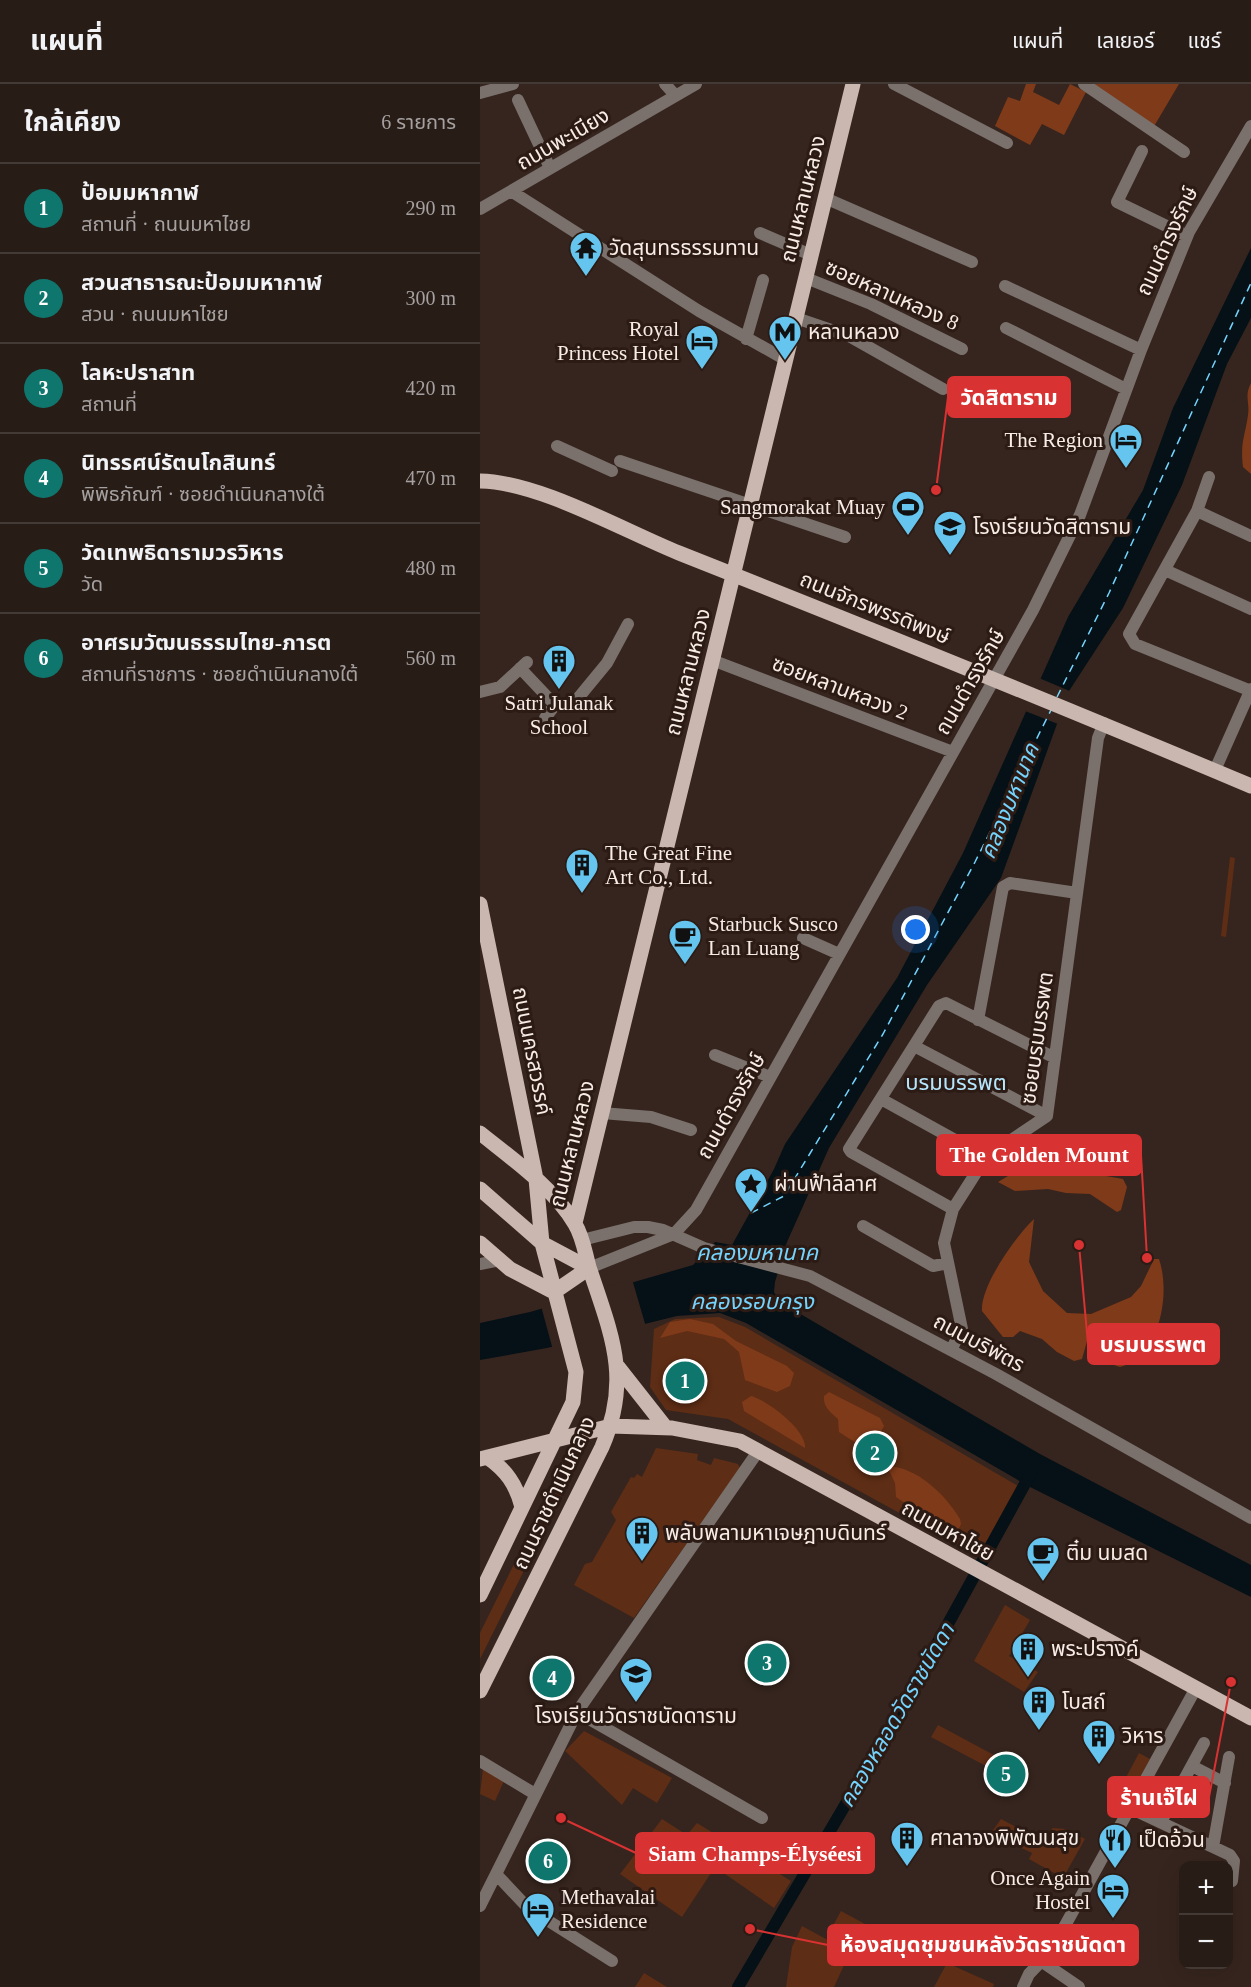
<!DOCTYPE html>
<html lang="th">
<head>
<meta charset="utf-8">
<style>
  body { margin:0; font-family:"Times New Roman","Noto Sans Thai",serif; background:#30251f; color:#f1f3f6 }
  .controls { position:absolute; right:18px; bottom:18px; display:grid; overflow:hidden; border-radius:12px; box-shadow:0 6px 24px #0002 }
  .controls button { width:54px; height:54px; display:grid; place-items:center; padding:0; border:0; border-bottom:2px solid #443a35; background:#281c16; color:#f1f3f6; font:30px sans-serif }
  .you { position:absolute; left:436px; top:846px; width:21px; height:21px; margin:-15px; border:4px solid #fff; border-radius:50%; background:#1a73e8; box-shadow:0 0 0 9px #1a73e833 }
  .badge { display:grid; place-items:center; width:39px; height:39px; border-radius:50%; background:#0f766e; color:#fff; font-size:20px; font-weight:700 }
  .pin { position:absolute; translate:-50% -50%; border:3px solid #fff; box-shadow:0 2px 6px #0006 }
  .list { margin:0; padding:0; list-style:none }
  h2 { display:flex; justify-content:space-between; align-items:center; height:78px; margin:0; padding:0 24px; font-size:26px }
  h2 small { font-size:20px; font-weight:400; color:#a5a1a1 }
  .list li { display:grid; grid-template-columns:39px 1fr auto; gap:18px; align-items:center; box-sizing:border-box; height:90px; padding:0 24px; border-top:2px solid #443a35 }
  .list b { display:block; font-size:22px; white-space:nowrap }
  .list p { margin:0; font-size:20px; white-space:nowrap; color:#a5a1a1 }
  .list em { font-size:20px; font-style:normal; color:#a5a1a1 }
  .map { position:relative; flex:none; width:771px; height:1903px; overflow:hidden }
  header { display:flex; align-items:center; gap:36px; box-sizing:border-box; height:84px; padding:0 30px; background:#281c16; border-bottom:2px solid #443a35 }
  header strong { font-size:28px }
  nav { display:flex; gap:33px; margin-inline-start:auto; font-size:21px }
  main { display:flex }
  aside { flex:1; background:#281c16 }
  .map>svg:first-child { display:block }
</style>
</head>
<body>
<header>
<strong>แผนที่</strong>
<nav><a>แผนที่</a><a>เลเยอร์</a><a>แชร์</a></nav>
</header>
<main>
<aside>
<h2>ใกล้เคียง<small>6 รายการ</small></h2>
<ul class="list">
<li><span class="badge">1</span><div><b>ป้อมมหากาฬ</b><p>สถานที่ · ถนนมหาไชย</p></div><em>290 m</em></li>
<li><span class="badge">2</span><div><b>สวนสาธารณะป้อมมหากาฬ</b><p>สวน · ถนนมหาไชย</p></div><em>300 m</em></li>
<li><span class="badge">3</span><div><b>โลหะปราสาท</b><p>สถานที่</p></div><em>420 m</em></li>
<li><span class="badge">4</span><div><b>นิทรรศน์รัตนโกสินทร์</b><p>พิพิธภัณฑ์ · ซอยดำเนินกลางใต้</p></div><em>470 m</em></li>
<li><span class="badge">5</span><div><b>วัดเทพธิดารามวรวิหาร</b><p>วัด</p></div><em>480 m</em></li>
<li><span class="badge">6</span><div><b>อาศรมวัฒนธรรมไทย-ภารต</b><p>สถานที่ราชการ · ซอยดำเนินกลางใต้</p></div><em>560 m</em></li>
</ul>
</aside>
<div class="map">
<svg width="771" height="1903" viewBox="0 0 771 1903">
  <rect width="100%" height="100%" fill="#36251e"/>
  <path fill="#5e2d15" d="M750,773L755,774L746,853L741,852Z
    M239,1233L265,1243L538,1402L498,1472L248,1335L186,1326L170,1303L174,1245L195,1235Z
    M176,1364L218,1370L217,1376L231,1381L234,1374L258,1380L260,1384L154,1534L94,1501L105,1480L112,1478L136,1436L131,1428L151,1393L154,1394L157,1390L162,1393Z
    M84,1379L95,1384L0,1575V1549Z
    M525,1521L550,1536L529,1572L558,1588L544,1608L494,1577Z
    M458,1641L549,1690L542,1701L451,1653Z
    M104,1647L192,1694L177,1719L153,1704L142,1721L85,1667Z
    M659,1669L670,1675L654,1704L643,1699Z
    M3,1685L24,1697L15,1717L0,1710Z
    M182,1735L207,1751L217,1739L311,1797L294,1824L235,1783L202,1833L140,1790Z
    M521,1735L562,1757L573,1744L586,1745L605,1755L583,1794L549,1775L552,1769L511,1749Z
    M361,1827L385,1840L372,1862L349,1849Z
    M322,1842L370,1868L354,1903H306L312,1863Z
    M467,1879L514,1900L513,1903H454Z
    M164,1889L187,1903H155Z"/>
  <path fill="#7f3a19" d="M546,0H556L553,8L579,21L590,0L606,8L584,51L562,40L550,61L515,42L528,13L540,17Z
    M613,0H699L673,44Z
    M771,299V390L763,383C760,358 765,353 768,331C770,318 764,312 771,299Z
    M571,1076L590,1077L604,1088L643,1095L647,1103L641,1126L637,1128L610,1110L586,1109L568,1105L535,1107L518,1098L538,1086Z
    M554,1135L549,1178L563,1207L587,1229L611,1230L651,1213L661,1202L674,1175H679C691,1210 680,1272 640,1283L631,1280L633,1276L655,1268L661,1259V1249C645,1245 626,1235 611,1243L602,1275L594,1277L577,1268L562,1255L540,1247L533,1253H523L502,1227C500,1202 536,1152 554,1135Z
    M210,1235L233,1240L256,1257L307,1282L314,1289L310,1302L297,1308L265,1296L259,1268L244,1255L207,1247L180,1254L190,1238Z
    M349,1308L400,1334L404,1342L393,1362L379,1361L359,1348L358,1335C350,1328 343,1323 344,1312Z
    M271,1312C287,1316 327,1346 325,1364L264,1327L262,1318Z
    M407,1382C437,1383 465,1410 480,1435L481,1440L477,1449H468L416,1413L415,1399Z"/>
  <path fill="#051116" d="M771,164V234L747,280L702,401L643,524L589,607L521,794L447,901L349,1064L307,1158L295,1198L294,1208L300,1218L560,1370L771,1481V1513L550,1403L266,1239L240,1229L197,1232L67,1264L0,1276V1239L50,1228L213,1181L235,1158L252,1161L294,1085L305,1060L417,894L483,769L588,533L663,406L693,324Z"/>
  <path fill="#36251e" d="M559,594L592,608L578,640L545,627Z
    M152,1195L166,1243L73,1266L61,1222Z"/>
  <g fill="none" stroke-linecap="round" stroke-linejoin="round">
    <path stroke="#051116" stroke-width="12" d="M258,1903L414,1638L552,1387"/>
    <path stroke="#74d4fe" stroke-width="1.5" stroke-dasharray="8 6" stroke-linecap="butt" d="M577,613L629,509L771,199
      M271,1129L304,1112L403,950L495,778L571,626"/>
    <path stroke="#7a706c" stroke-width="12" d="M185,0L195,11
      M414,0L527,59
      M604,0L704,68
      M0,9L33,0
      M38,16L70,84
      M662,67L637,118L707,152
      M31,107L219,227L306,276
      M345,114L492,178
      M0,125L216,0
      M280,149L331,171
      M326,194L391,220L482,265
      M525,202L661,266
      M316,234L369,252L463,305
      M526,244L646,305
      M266,255L283,196
      M77,362L132,387
      M140,377L365,453
      M729,393L717,427L649,550L655,560L771,607
      M717,427L771,452
      M685,486L771,525
      M232,576L473,668
      M40,584L75,621L65,634
      M0,608L20,603L47,578
      M99,613L127,579L148,540
      M735,686L771,605
      M323,854L359,870
      M498,936L523,803L530,799L597,809
      M434,962L567,1032
      M235,971L290,993
      M401,1015L506,1073
      M122,1029L171,1033L211,1046
      M473,1125L371,1068L369,1065L459,922L466,919L575,974
      M383,1142L453,1182L468,1179
      M102,1156L154,1143H168L183,1146L224,1164L330,1192L516,1290L771,1434
      M0,1180L20,1176
      M109,1184L194,1150L216,1126L553,526L600,431L661,266L709,148L771,42
      M471,1266L482,1245L464,1159L473,1125L506,1073L567,1032L618,654L624,639
      M97,1628L282,1734
      M0,1677L55,1710
      M712,1682L745,1699
      M650,1724L750,1771L754,1777L752,1797
      M681,1738L724,1659
      M733,1763L749,1673
      M16,1790L48,1824L132,1877
      M0,1822L97,1628L279,1366
      M561,1877L599,1903
      M543,1903L549,1890L571,1867L716,1604"/>
    <path stroke="#cab7af" stroke-width="15" d="M0,397C59,398 142,446 199,469C391,545 581,622 771,702
      M0,820L56,1095L62,1159L96,1288L93,1318L0,1511
      M0,1049C31,1074 75,1105 95,1140C103,1153 105,1169 109,1183C131,1250 152,1294 122,1363L0,1607
      M0,1105L62,1159L109,1184
      M95,1139L373,0
      M0,1159L30,1185L74,1208
      M74,1208L109,1184
      M138,1283L186,1344
      M7,1373C26,1386 36,1400 42,1423
      M0,1375L131,1342L192,1344L260,1357L771,1634"/>
  </g>
  <defs>
    <symbol id="temple-pin" viewBox="-11 -11 22 30"><path d="M0 17L-7.5 6A9.5 9.5 0 1 1 7.5 6Z" fill="#65c5ee" stroke="#2c1b14"/><path d="M0-6L5-2H3V0L6.5 2.5H4V6H1.5V3h-3V6H-4V2.5H-6.5L-3 0V-2H-5Z" fill="#111"/></symbol>
    <symbol id="metro-pin" viewBox="-11 -11 22 30"><path d="M0 17L-7.5 6A9.5 9.5 0 1 1 7.5 6Z" fill="#65c5ee" stroke="#2c1b14"/><path d="M-5.5 5V-5H-3L0 0L3-5H5.5V5H3V-.5L0 4L-3-.5V5Z" fill="#111"/></symbol>
    <symbol id="hotel-pin" viewBox="-11 -11 22 30"><path d="M0 17L-7.5 6A9.5 9.5 0 1 1 7.5 6Z" fill="#65c5ee" stroke="#2c1b14"/><path d="M-6-4.5h1.5V1H6V5H4.5V3h-9V5H-6ZM-4 0a1.8 1.8 0 1 1 3.6 0ZM.5 0V-2.5h3Q6-2.5 6 0Z" fill="#111"/></symbol>
    <symbol id="stadium-pin" viewBox="-11 -11 22 30"><path d="M0 17L-7.5 6A9.5 9.5 0 1 1 7.5 6Z" fill="#65c5ee" stroke="#2c1b14"/><path d="M0-5a6.5 5 0 1 0 0 10a6.5 5 0 1 0 0-10ZM-3.5-1.8h7v3.6h-7Z" fill="#111"/></symbol>
    <symbol id="school-pin" viewBox="-11 -11 22 30"><path d="M0 17L-7.5 6A9.5 9.5 0 1 1 7.5 6Z" fill="#65c5ee" stroke="#2c1b14"/><path d="M0-5L7-2L0 1L-7-2ZM-4 1L0 2.5L4 1V4Q0 6-4 4Z" fill="#111"/></symbol>
    <symbol id="building-pin" viewBox="-11 -11 22 30"><path d="M0 17L-7.5 6A9.5 9.5 0 1 1 7.5 6Z" fill="#65c5ee" stroke="#2c1b14"/><path d="M-4-6H4V6H1V3H-1V6H-4ZM-2.5-4.3h1.7v1.8h-1.7ZM.8-4.3h1.7v1.8H.8ZM-2.5-1h1.7V.8h-1.7ZM.8-1h1.7V.8H.8Z" fill="#111"/></symbol>
    <symbol id="cafe-pin" viewBox="-11 -11 22 30"><path d="M0 17L-7.5 6A9.5 9.5 0 1 1 7.5 6Z" fill="#65c5ee" stroke="#2c1b14"/><path d="M-5.5-4.5H6V0H3Q3 3.5 0 3.5H-2.5Q-5.5 3.5-5.5 0ZM3-3.2v2h1.7v-2ZM-6 4.5H4V6H-6Z" fill="#111"/></symbol>
    <symbol id="sight-pin" viewBox="-11 -11 22 30"><path d="M0 17L-7.5 6A9.5 9.5 0 1 1 7.5 6Z" fill="#65c5ee" stroke="#2c1b14"/><path d="M0-6L1.8-2.2L6-1.7L2.9 1.2L3.7 5.4L0 3.3L-3.7 5.4L-2.9 1.2L-6-1.7L-1.8-2.2Z" fill="#111"/></symbol>
    <symbol id="restaurant-pin" viewBox="-11 -11 22 30"><path d="M0 17L-7.5 6A9.5 9.5 0 1 1 7.5 6Z" fill="#65c5ee" stroke="#2c1b14"/><path d="M-5-6h1v4h1v-4h1v4h1v-4h1v5L-1.5 .5V6h-2V.5L-5-1ZM5-6V6H3V1.5H1.5Q1.5-4 5-6Z" fill="#111"/></symbol>
  </defs>
  <g fill-rule="evenodd">
    <use href="#temple-pin" x="87" y="145" width="38" height="52"/>
    <use href="#metro-pin" x="286" y="229" width="38" height="52"/>
    <use href="#hotel-pin" x="203" y="238" width="38" height="52"/>
    <use href="#hotel-pin" x="627" y="337" width="38" height="52"/>
    <use href="#stadium-pin" x="409" y="404" width="38" height="52"/>
    <use href="#school-pin" x="451" y="424" width="38" height="52"/>
    <use href="#building-pin" x="60" y="558" width="38" height="52"/>
    <use href="#building-pin" x="83" y="762" width="38" height="52"/>
    <use href="#cafe-pin" x="186" y="833" width="38" height="52"/>
    <use href="#sight-pin" x="252" y="1081" width="38" height="52"/>
    <use href="#building-pin" x="143" y="1430" width="38" height="52"/>
    <use href="#cafe-pin" x="544" y="1450" width="38" height="52"/>
    <use href="#building-pin" x="529" y="1546" width="38" height="52"/>
    <use href="#school-pin" x="137" y="1571" width="38" height="52"/>
    <use href="#building-pin" x="540" y="1599" width="38" height="52"/>
    <use href="#building-pin" x="600" y="1633" width="38" height="52"/>
    <use href="#building-pin" x="408" y="1735" width="38" height="52"/>
    <use href="#restaurant-pin" x="616" y="1737" width="38" height="52"/>
    <use href="#hotel-pin" x="614" y="1787" width="38" height="52"/>
    <use href="#hotel-pin" x="39" y="1806" width="38" height="52"/>
  </g>
  <g text-anchor="middle" stroke-width="6" stroke-linejoin="round" paint-order="stroke">
    <g font-size="21" fill="#f8ece7" stroke="#2c1b14">
      <text transform="translate(83 55) rotate(-30)" y="7">ถนนพะเนียง</text>
      <text transform="translate(323 115) rotate(-76)" y="7">ถนนหลานหลวง</text>
      <text transform="translate(687 157) rotate(-65)" y="7">ถนนดำรงรักษ์</text>
      <text transform="translate(412 211) rotate(24)" y="7">ซอยหลานหลวง 8</text>
      <text transform="translate(395 524) rotate(22)" y="7">ถนนจักรพรรดิพงษ์</text>
      <text transform="translate(208 588) rotate(-76)" y="7">ถนนหลานหลวง</text>
      <text transform="translate(490 598) rotate(-60)" y="7">ถนนดำรงรักษ์</text>
      <text transform="translate(360 604) rotate(21)" y="7">ซอยหลานหลวง 2</text>
      <text transform="translate(557 954) rotate(-82)" y="7">ซอยบรมบรรพต</text>
      <text transform="translate(52 967) rotate(79)" y="7">ถนนนครสวรรค์</text>
      <text transform="translate(251 1022) rotate(-61)" y="7">ถนนดำรงรักษ์</text>
      <text transform="translate(92 1060) rotate(-76)" y="7">ถนนหลานหลวง</text>
      <text transform="translate(499 1259) rotate(28)" y="7">ถนนบริพัตร</text>
      <text transform="translate(74 1409) rotate(-65)" y="7">ถนนราชดำเนินกลาง</text>
      <text transform="translate(468 1447) rotate(29)" y="7">ถนนมหาไชย</text>
    </g>
    <g font-size="21" fill="#f8ece7" stroke="#2c1b14" text-anchor="start">
      <text x="129" y="171">วัดสุนทรธรรมทาน</text>
      <text x="199" y="252" text-anchor="end">Royal<tspan x="199" dy="24">Princess Hotel</tspan></text>
      <text x="328" y="255">หลานหลวง</text>
      <text x="623" y="363" text-anchor="end">The Region</text>
      <text x="405" y="430" text-anchor="end">Sangmorakat Muay</text>
      <text x="493" y="450">โรงเรียนวัดสิตาราม</text>
      <text x="79" y="626" text-anchor="middle">Satri Julanak<tspan x="79" dy="24">School</tspan></text>
      <text x="125" y="776">The Great Fine<tspan x="125" dy="24">Art Co., Ltd.</tspan></text>
      <text x="228" y="847">Starbuck Susco<tspan x="228" dy="24">Lan Luang</tspan></text>
      <text x="294" y="1107">ผ่านฟ้าลีลาศ</text>
      <text x="185" y="1456">พลับพลามหาเจษฎาบดินทร์</text>
      <text x="586" y="1476">ติ๋ม นมสด</text>
      <text x="571" y="1572">พระปรางค์</text>
      <text x="582" y="1625">โบสถ์</text>
      <text x="156" y="1639" text-anchor="middle">โรงเรียนวัดราชนัดดาราม</text>
      <text x="642" y="1659">วิหาร</text>
      <text x="450" y="1761">ศาลาจงพิพัฒนสุข</text>
      <text x="658" y="1763">เป็ดอ้วน</text>
      <text x="610" y="1801" text-anchor="end">Once Again<tspan x="610" dy="24">Hostel</tspan></text>
      <text x="81" y="1820">Methavalai<tspan x="81" dy="24">Residence</tspan></text>
    </g>
    <g font-size="22" font-style="italic" fill="#74d4fe" stroke="#2c1b14">
      <text transform="translate(529 717) rotate(-68)" y="8">คลองมหานาค</text>
      <text x="277" y="1176">คลองมหานาค</text>
      <text x="272" y="1225">คลองรอบกรุง</text>
      <text transform="translate(416 1631) rotate(-60)" y="8">คลองหลอดวัดราชนัดดา</text>
    </g>
    <g font-size="22" fill="#b5e7fe" stroke="#2c1b14">
      <text x="476" y="1006">บรมบรรพต</text>
    </g>
  </g>
  <path fill="none" stroke="#d83232" stroke-width="2" d="M456 406L468 313M667 1174L661 1071M599 1161L608 1260M751 1598L729 1713M81 1734L156 1769M270 1845L348 1861"/>
  <g fill="#d83232" stroke="#2c1b14" stroke-width="2">
    <circle cx="456" cy="406" r="6"/>
    <circle cx="667" cy="1174" r="6"/>
    <circle cx="599" cy="1161" r="6"/>
    <circle cx="751" cy="1598" r="6"/>
    <circle cx="81" cy="1734" r="6"/>
    <circle cx="270" cy="1845" r="6"/>
  </g>
  <g fill="#d83232" stroke="#d83232" stroke-width="2">
    <rect x="468" y="293" width="122" height="40" rx="6"/>
    <rect x="457" y="1051" width="204" height="40" rx="6"/>
    <rect x="608" y="1240" width="131" height="40" rx="6"/>
    <rect x="628" y="1693" width="101" height="40" rx="6"/>
    <rect x="156" y="1749" width="238" height="40" rx="6"/>
    <rect x="348" y="1841" width="310" height="40" rx="6"/>
  </g>
  <g font-size="22" text-anchor="middle" font-weight="bold" fill="#fff">
    <text x="529" y="321">วัดสิตาราม</text>
    <text x="559" y="1078">The Golden Mount</text>
    <text x="673" y="1268">บรมบรรพต</text>
    <text x="679" y="1721">ร้านเจ๊ไฝ</text>
    <text x="275" y="1777">Siam Champs-Élyséesi</text>
    <text x="503" y="1868">ห้องสมุดชุมชนหลังวัดราชนัดดา</text>
  </g>
</svg>
<div class="controls">
<button>+</button>
<button>−</button>
</div>
<div class="you"></div>
<div class="pin badge" style="left:205px;top:1297px">1</div>
<div class="pin badge" style="left:395px;top:1369px">2</div>
<div class="pin badge" style="left:287px;top:1579px">3</div>
<div class="pin badge" style="left:72px;top:1594px">4</div>
<div class="pin badge" style="left:526px;top:1690px">5</div>
<div class="pin badge" style="left:68px;top:1777px">6</div>
</div>
</main>
</body>
</html>
